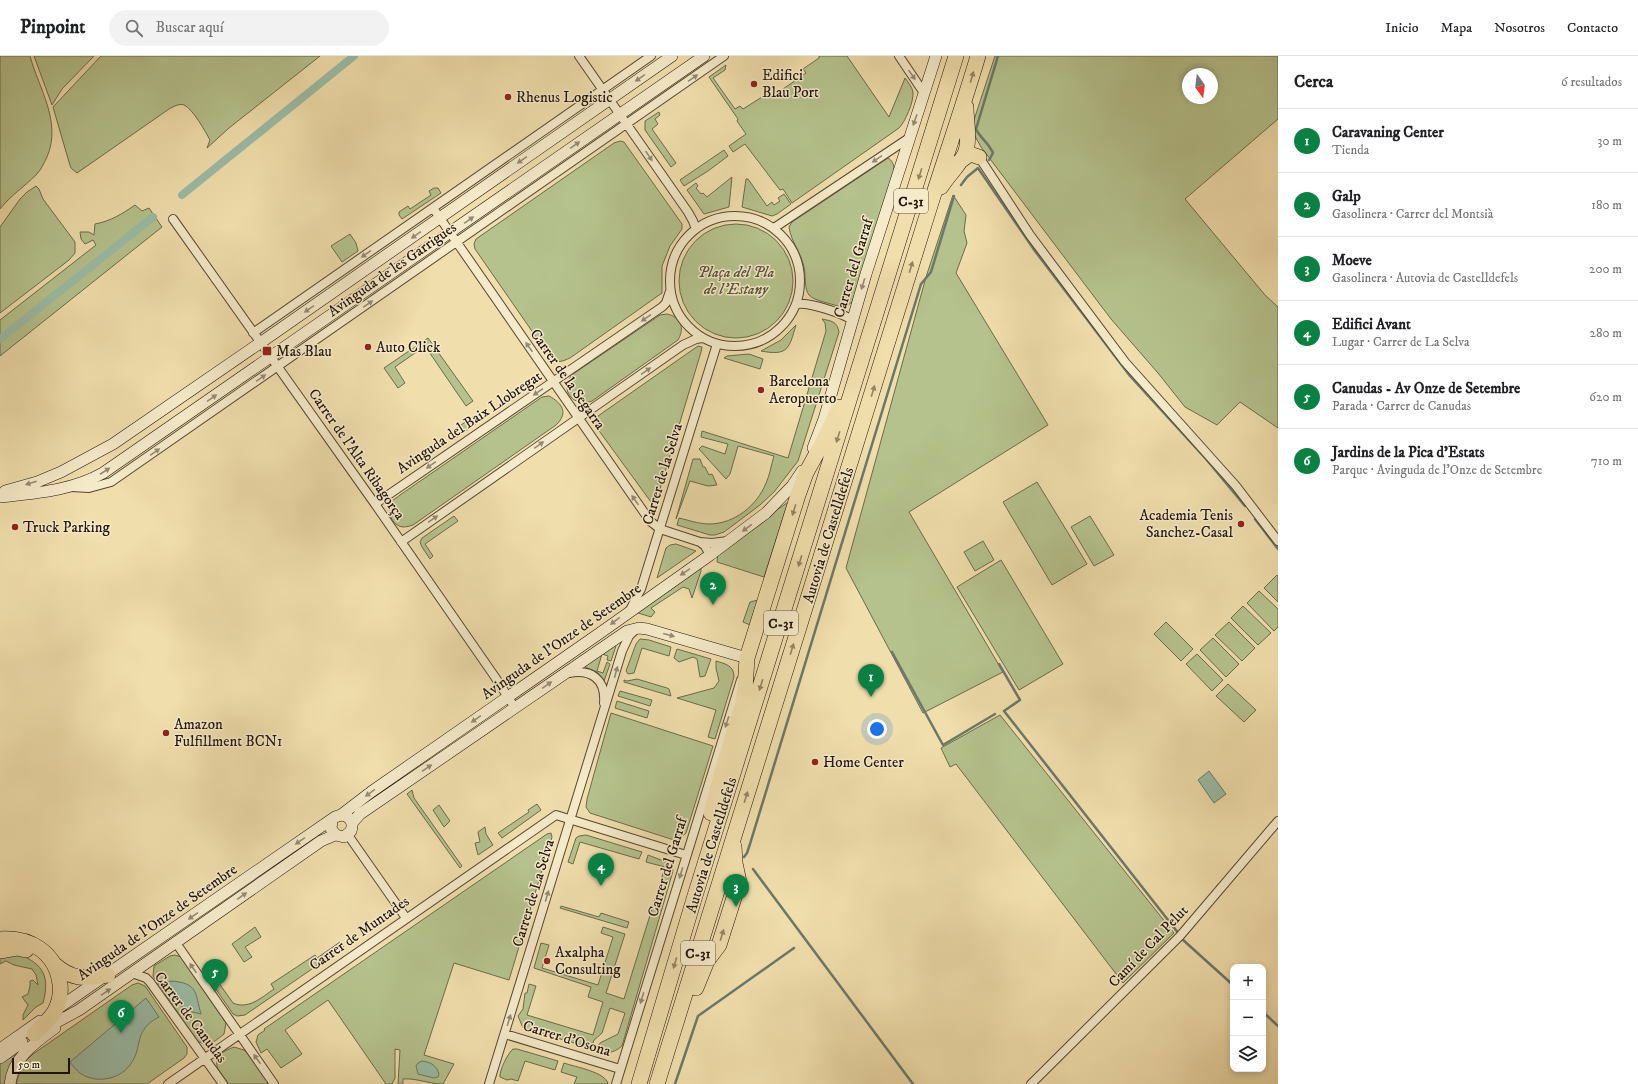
<!DOCTYPE html>
<html lang="es">
<head>
<meta charset="utf-8">
<style>
  body { margin:0; font-family:"IM FELL DW Pica",serif; background:#f2f2f2; color:#202124 }
  .controls { position:absolute; right:12px; bottom:12px; display:grid; overflow:hidden; border-radius:8px; box-shadow:0 2px 6px #0003 }
  .controls button { width:36px; height:36px; display:grid; place-items:center; padding:0; border:0; border-bottom:1px solid #e0e0e0; background:#fff; color:#202124; font:20px sans-serif }
  .compass { position:absolute; left:1182px; top:12px; width:36px; height:36px; border-radius:50%; background:#fff; box-shadow:0 2px 6px #0003; rotate:166deg }
  .scale { position:absolute; left:12px; bottom:10px; width:58px; box-sizing:border-box; padding-left:4px; border:2px solid #22130c; border-top:0; font-size:11px; line-height:14px; white-space:nowrap; color:#22130c; -webkit-text-stroke:3px #f5eac9; paint-order:stroke }
  .you { position:absolute; left:877px; top:673px; width:14px; height:14px; margin:-10px; border:3px solid #fff; border-radius:50%; background:#1a73e8; box-shadow:0 0 0 6px #1a73e833 }
  .badge { display:grid; place-items:center; width:26px; height:26px; border-radius:50%; background:#0b8043; color:#fff; font-size:13px; font-weight:700 }
  .pin { position:absolute; translate:-50% -33px; filter:drop-shadow(0 1px 2px #0008) }
  .pin::after { content:''; position:absolute; top:21px; width:14px; height:12px; background:inherit; clip-path:polygon(0 0,100% 0,50% 100%) }
  .list { margin:0; padding:0; list-style:none }
  h2 { display:flex; justify-content:space-between; align-items:center; height:52px; margin:0; padding:0 16px; font-size:17px }
  h2 small { font-size:13px; font-weight:400; color:#757577 }
  .list li { display:grid; grid-template-columns:26px 1fr auto; gap:12px; align-items:center; box-sizing:border-box; height:64px; padding:0 16px; border-top:1px solid #e0e0e0 }
  .list b { display:block; font-size:15px; white-space:nowrap }
  .list p { margin:0; font-size:13px; white-space:nowrap; color:#757577 }
  .list em { font-size:13px; font-style:normal; color:#757577 }
  .icon { flex:none; width:22px; height:22px; fill:none; stroke:currentColor; stroke-width:2; stroke-linecap:round; stroke-linejoin:round }
  .map { position:relative; flex:none; width:1278px; height:1028px; overflow:hidden }
  header { display:flex; align-items:center; gap:24px; box-sizing:border-box; height:56px; padding:0 20px; background:#fff; border-bottom:1px solid #e0e0e0 }
  header strong { font-size:19px }
  nav { display:flex; gap:22px; margin-inline-start:auto; font-size:14px }
  .search { width:280px; height:36px; background:#f2f2f2; display:flex; align-items:center; gap:10px; box-sizing:border-box; padding:0 14px; border-radius:22px; color:#757577; font-size:15px }
  main { display:flex }
  aside { flex:1; background:#fff }
  .map>svg:first-child { display:block }
</style>
</head>
<body>
<header>
<strong>Pinpoint</strong>
<div class="search"><svg class="icon" aria-label="search" viewBox="0 0 24 24"><circle cx="10" cy="10" r="6"/><path d="M15 15l6 6"/></svg>Buscar aquí</div>
<nav><a>Inicio</a><a>Mapa</a><a>Nosotros</a><a>Contacto</a></nav>
</header>
<main>
<div class="map">
<svg width="1278" height="1028" viewBox="0 0 1278 1028">
  <rect width="100%" height="100%" fill="#f0deac"/>
  <filter id="stains"><feTurbulence type="fractalNoise" baseFrequency=".005" numOctaves="4"/><feColorMatrix values="0 0 0 0 .2 0 0 0 0 .09 0 0 0 0 .02 0 0 0 .5 -.17"/></filter>
  <radialGradient id="worn" r=".72"><stop offset=".6" stop-color="#630" stop-opacity="0"/><stop offset="1" stop-color="#630" stop-opacity=".3"/></radialGradient>
  <path fill="#b5c28d" stroke="#6c6a4c" fill-rule="evenodd" d="M0,0H30C39,33 62,66 47,101C44,107 41,114 36,119C24,131 10,140 0,153Z
    M34,0H94L62,33L52,49Z
    M101,0H320L229,72L207,92L210,84C205,75 193,53 184,49C179,47 173,51 169,53L77,117L71,112L69,106L53,51Z
    M819,0H847L889,61L905,22C908,26 912,31 913,36C914,46 905,66 899,72L792,147L783,133L780,134L745,88L733,96L729,90L746,78L737,65L738,63L709,21L726,9L725,14L713,22L735,53L740,50L743,53L770,36L773,40L806,17L803,13L819,2Z
    M995,0H1278V63L1185,143L1265,239L1278,251V372L1240,346L1217,369L1185,351L1158,317L1111,263L981,91L971,73ZM1188,18H1212V42H1188Z
    M659,56L660,59L655,63L658,68L652,73L676,107L671,111L645,74V65Z
    M620,85L624,86L682,168V173L670,190L662,210V237L570,302C563,305 559,307 552,304L475,193L474,188L476,183L614,87Z
    M724,94L728,100L708,115L684,130L680,124Z
    M888,102C894,106 894,110 894,117L853,245L846,251H841C833,248 814,245 809,239C804,233 806,219 804,211C801,196 791,186 789,171L792,166Z
    M732,121L729,151L704,158L687,134L696,127L698,130L696,132L701,138L703,137L707,141Z
    M746,123H748L767,150L772,146L774,149L780,145L778,142L784,138L791,148L777,158L772,160L742,151Z
    M36,130L39,133L43,143L75,186V197L69,204L0,257V171L20,143L27,136Z
    M434,132H438L441,137L402,163L399,159V156L408,150L410,153L431,139L429,135Z
    M953,139L966,159L964,175L967,187L956,217L1048,369L909,456L1003,616L923,657L846,512L926,221Z
    M135,149L142,155L149,152L162,171L0,300V264L96,189L93,184L85,188L81,183L80,176H89L94,179L95,168C111,165 122,158 135,149Z
    M679 225a57 57 0 1 1 114 0a57 57 0 1 1-114 0Z
    M350,178L356,187L358,195L342,206L331,190Z
    M667,258C681,261 685,272 678,284L592,345C573,352 558,333 573,318L660,259Z
    M822,263C831,265 837,265 839,276L798,405L774,436L760,449L724,476L715,479H710L677,469L679,462C688,464 699,468 709,468C734,468 757,450 766,427C770,419 771,409 774,400L738,390L730,418L726,423L699,393L702,390L725,398L728,388L701,381L702,375L788,402L826,275L825,267Z
    M796,269C789,293 788,300 761,295L781,284Z
    M428,282L473,345L466,350L425,290L395,311L405,327L398,332L384,312Z
    M698,290L702,291L701,296L657,443L651,446L597,372V365L598,360Z
    M749,298L763,303L760,313L724,302L727,300Z
    M549,340C562,347 569,357 556,369L413,469C410,470 406,471 403,471C392,470 385,454 392,445C394,443 398,441 400,439L542,341Z
    M474,360L477,367L453,384L448,378Z
    M693,403H700L703,411H705L709,419L712,418L717,429L708,430L690,425L676,463Z
    M1037,426L1087,508L1052,529L1003,446Z
    M788,446L764,521L717,506L718,497Z
    M454,460L458,465L425,488L433,500L430,503L422,491L420,486L422,482Z
    M1090,460L1114,499L1094,510L1071,471Z
    M983,485L994,504L975,515L964,496Z
    M676,488L696,495L657,522L666,492L670,489Z
    M1001,504L1063,608L1019,634L957,531Z
    M701,510V515L692,542L689,533L683,531L651,552L655,556L651,561L635,556Z
    M1277,519L1278,521V546L1264,532Z
    M1259,535L1278,553V571L1274,575L1247,547Z
    M758,544L750,569L743,566L750,546Z
    M1243,550L1271,577L1258,589L1231,562Z
    M1166,566L1193,593L1181,605L1154,578Z
    M1229,566L1255,592L1242,605L1215,579Z
    M1213,582L1239,608L1226,621L1200,594Z
    M640,583L649,584L671,591L669,600L642,592L634,617L628,618L626,615L636,588Z
    M615,589L616,590L611,605L607,604L608,600L602,598L597,615L603,617L607,606L610,608L604,625L597,616L585,611V609Z
    M677,593L711,603L705,620L700,621L697,603L693,601L679,606L674,602Z
    M1197,598L1223,624L1212,635L1186,608Z
    M716,605C725,608 734,609 734,621L715,683L708,681L716,654L677,642L714,632L719,625L716,612Z
    M637,623L667,632L669,633L671,640L624,626V624L627,625Z
    M1228,628L1256,654L1244,666L1216,640Z
    M620,635L652,644L650,650L618,640Z
    M617,645L649,655L647,662L615,652Z
    M611,657L713,690L686,777L680,783L674,784L590,757L586,751L587,743Z
    M1000,659L1174,877L1123,927L956,708L950,711L941,692Z
    M412,734L414,742L462,810L460,812L407,738Z
    M537,748L541,754L502,782L498,777L529,756L528,754Z
    M439,749L450,765L444,771L433,754Z
    M485,771L486,778L493,789L478,799L475,787L480,786L478,776Z
    M551,777L552,781L509,924L454,907L424,999L454,1008L443,1028C429,1028 417,1022 403,1023V1028H398L400,994L395,993V1022L392,1028H386L328,944L285,974L302,998L281,1012L267,993L261,997L256,986L258,979L265,974L264,973L547,778Z
    M586,779L642,796L639,803L580,786L573,808L568,806L576,782L579,780Z
    M648,799L671,808L673,815L622,990C613,998 607,997 596,994L600,987L618,978L625,957L610,952L602,977L594,984L591,992L523,972L518,960L523,953L525,937H527L529,928L536,930L527,959L593,979L603,946L588,941L591,931L534,912L541,887L549,889L542,912L598,929L613,881L601,877L603,871L625,878L606,937L624,943L665,811L646,806Z
    M561,850L599,861L601,857L629,866L627,872L560,852Z
    M255,871L261,881L245,891L252,901L244,906L232,888Z
    M340,886L344,891L245,959L237,960L233,958L202,913L207,910L233,947C249,954 262,941 274,933L271,928L315,899L317,902Z
    M20,899C44,908 50,922 43,947L36,951L23,964V959L28,949L22,941L28,938L30,930V925L33,924L38,929L36,919L32,913L14,909L6,905L0,908V901Z
    M175,899L181,901L226,967L224,978C214,986 210,991 197,985L153,920L154,910L170,900Z
    M138,927L145,930L187,991V998L184,1002L147,1028H16L22,1009L33,998L132,929Z
    M234,991L244,994L248,998L269,1028H227C215,1011 209,1000 234,991Z
    M513,993H517L558,1005L555,1014L525,1005L518,1025L511,1023L507,1024L500,1021C499,1015 508,997 513,993Z
    M21,995L6,1028H0V1008Z
    M564,1007C575,1011 606,1016 608,1028H574L577,1021L561,1016Z"/>
  <path fill="#9bbca7" stroke="#6b7869" d="M1209,715L1226,738L1214,747L1198,724Z
    M171,925C199,927 195,938 201,958L184,954L166,927Z
    M146,942L159,961C132,975 144,991 130,1009C119,1024 95,1028 80,1017C77,1015 73,1010 70,1006Z
    M422,1005C431,1006 437,1010 439,1018L438,1021L434,1022L418,1018L416,1010L418,1007Z"/>
  <g fill="none" stroke-linecap="round" stroke-linejoin="round">
    <path stroke="#6b7869" stroke-width="2.5" d="M989,104L993,97C989,87 980,82 976,73L998,0
      M961,129L967,121L978,112L1035,195L1130,320L1206,403L1245,450
      M1255,463L1278,493
      M892,596L943,689L995,658
      M999,608L1020,644L1004,655L1179,878
      M744,801L747,797L750,788L921,228L931,216L954,140
      M753,813L913,1028
      M1182,883L1233,929
      M1263,956L1278,970
      M675,1028L698,960L794,892"/>
    <path stroke="#9bbca7" stroke-width="8" d="M182,139L354,0
      M0,283L153,161"/>
    <defs>
      <path id="street" d="M579,0L688,156L693,165L696,173
        M899,0L924,37
        M979,101L1030,179L1125,306L1236,430L1278,485
        M433,152L650,465L660,473L700,486L705,490L710,499
        M670 225a65 65 0 1 1 130 0a65 65 0 1 1-130 0Z
        M173,163L375,448L495,621L515,652
        M774,172L909,82
        M797,248C809,246 842,257 852,264
        M253,277L651,0
        M71,431L89,432L111,426L724,0
        M375,448L662,251L666,247L670,235
        M401,486L683,289L696,283L703,282
        M700,486L712,487L728,485
        M630,554L641,533L717,288
        M569,617C591,613 606,623 604,647
        M348,779L406,862
        M176,887L274,1028
        M132,917L146,922L150,926L223,1028
        M505,978L620,1013
        M168,1028L556,759L686,799
        M489,1028L622,595L629,580L634,575
        M616,1028L741,624
        M1031,1028L1180,880L1278,765"/>
      <path id="secondary" d="M813,392L824,363L866,218L936,0
        M5,435L37,426L61,416L113,388L273,278L672,0
        M0,441C35,437 71,435 103,417L704,0
        M341,759L371,736L600,577L710,499L766,457L792,430L802,415
        M352,767L360,758L627,575L639,572L647,573L747,602
        M54,955L335,761L341,759C350,760 354,766 351,775L344,781L336,779L331,773L332,764
        M44,973L79,954L321,785L335,779
        M0,993L40,965
        M0,1002L22,986
        M10,1028C13,1001 35,987 55,972"/>
      <path id="highway" d="M959,106L970,98L979,101
        M941,131C948,119 962,107 966,95C970,81 966,65 966,51
        M711,757L725,705L743,647L745,633L747,602L798,439L806,417L824,384L839,351
        M0,883C30,881 56,896 60,928C61,936 59,947 55,955C50,964 41,971 34,978
        M0,895L17,892L26,894
        M54,908C73,925 85,922 108,919
        M696,932L707,905L719,889L739,826L735,807L734,790
        M639,1028L694,843L956,0
        M657,1028L929,153C945,102 963,51 978,0"/>
    </defs>
    <use href="#street" stroke="#564634" stroke-width="10"/>
    <use href="#secondary" stroke="#22130c" stroke-width="12"/>
    <use href="#highway" stroke="#22130c" stroke-width="16"/>
    <use href="#street" stroke="#f5eac9" stroke-width="8"/>
    <use href="#secondary" stroke="#f5eac9" stroke-width="11"/>
    <use href="#highway" stroke="#f0deac" stroke-width="15"/>
  </g>
  <defs><path id="oneway-solid" d="M-6-.8H1V-3.2L6.5 0L1 3.2V.8H-6Z"/></defs>
  <g fill="#968974">
    <use href="#oneway-solid" transform="translate(912 19) rotate(55)"/>
    <use href="#oneway-solid" transform="translate(640 22) rotate(145)"/>
    <use href="#oneway-solid" transform="translate(693 22) rotate(-35)"/>
    <use href="#oneway-solid" transform="translate(915 64) rotate(109)"/>
    <use href="#oneway-solid" transform="translate(575 89) rotate(-35)"/>
    <use href="#oneway-solid" transform="translate(649 100) rotate(56)"/>
    <use href="#oneway-solid" transform="translate(877 103) rotate(146)"/>
    <use href="#oneway-solid" transform="translate(522 104) rotate(145)"/>
    <use href="#oneway-solid" transform="translate(469 164) rotate(-35)"/>
    <use href="#oneway-solid" transform="translate(416 179) rotate(145)"/>
    <use href="#oneway-solid" transform="translate(366 198) rotate(145)"/>
    <use href="#oneway-solid" transform="translate(863 228) rotate(107)"/>
    <use href="#oneway-solid" transform="translate(368 248) rotate(-35)"/>
    <use href="#oneway-solid" transform="translate(309 253) rotate(145)"/>
    <use href="#oneway-solid" transform="translate(646 262) rotate(146)"/>
    <use href="#oneway-solid" transform="translate(529 291) rotate(-125)"/>
    <use href="#oneway-solid" transform="translate(646 315) rotate(-35)"/>
    <use href="#oneway-solid" transform="translate(261 322) rotate(-35)"/>
    <use href="#oneway-solid" transform="translate(538 336) rotate(146)"/>
    <use href="#oneway-solid" transform="translate(212 342) rotate(-35)"/>
    <use href="#oneway-solid" transform="translate(539 389) rotate(-35)"/>
    <use href="#oneway-solid" transform="translate(155 396) rotate(-35)"/>
    <use href="#oneway-solid" transform="translate(431 409) rotate(145)"/>
    <use href="#oneway-solid" transform="translate(105 415) rotate(-33)"/>
    <use href="#oneway-solid" transform="translate(31 427) rotate(163)"/>
    <use href="#oneway-solid" transform="translate(635 444) rotate(-125)"/>
    <use href="#oneway-solid" transform="translate(433 463) rotate(-35)"/>
    <use href="#oneway-solid" transform="translate(747 472) rotate(144)"/>
    <use href="#oneway-solid" transform="translate(685 516) rotate(146)"/>
    <use href="#oneway-solid" transform="translate(615 565) rotate(143)"/>
    <use href="#oneway-solid" transform="translate(669 579) rotate(15)"/>
    <use href="#oneway-solid" transform="translate(616 616) rotate(-75)"/>
    <use href="#oneway-solid" transform="translate(547 629) rotate(-35)"/>
    <use href="#oneway-solid" transform="translate(476 663) rotate(145)"/>
    <use href="#oneway-solid" transform="translate(727 666) rotate(108)"/>
    <use href="#oneway-solid" transform="translate(427 712) rotate(-34)"/>
    <use href="#oneway-solid" transform="translate(370 737) rotate(144)"/>
    <use href="#oneway-solid" transform="translate(300 785) rotate(145)"/>
    <use href="#oneway-solid" transform="translate(681 817) rotate(107)"/>
    <use href="#oneway-solid" transform="translate(242 840) rotate(-35)"/>
    <use href="#oneway-solid" transform="translate(547 840) rotate(-74)"/>
    <use href="#oneway-solid" transform="translate(193 860) rotate(145)"/>
    <use href="#oneway-solid" transform="translate(193 912) rotate(-125)"/>
    <use href="#oneway-solid" transform="translate(106 936) rotate(-34)"/>
    <use href="#oneway-solid" transform="translate(642 942) rotate(107)"/>
    <use href="#oneway-solid" transform="translate(509 964) rotate(-73)"/>
    <use href="#oneway-solid" transform="translate(257 1003) rotate(-125)"/>
  </g>
  <g fill="#938364">
    <use href="#oneway-solid" transform="translate(972 21) rotate(-74)"/>
    <use href="#oneway-solid" transform="translate(920 118) rotate(107)"/>
    <use href="#oneway-solid" transform="translate(911 211) rotate(-73)"/>
    <use href="#oneway-solid" transform="translate(873 335) rotate(-73)"/>
    <use href="#oneway-solid" transform="translate(838 381) rotate(107)"/>
    <use href="#oneway-solid" transform="translate(794 454) rotate(107)"/>
    <use href="#oneway-solid" transform="translate(800 505) rotate(107)"/>
    <use href="#oneway-solid" transform="translate(792 593) rotate(-73)"/>
    <use href="#oneway-solid" transform="translate(761 629) rotate(107)"/>
    <use href="#oneway-solid" transform="translate(746 741) rotate(-73)"/>
    <use href="#oneway-solid" transform="translate(722 879) rotate(-73)"/>
    <use href="#oneway-solid" transform="translate(675 907) rotate(106)"/>
  </g>
  <g fill="#8f2418" stroke="#f5eac9" stroke-width="1.5">
    <circle cx="754" cy="28" r="4"/>
    <circle cx="508" cy="41" r="4"/>
    <circle cx="368" cy="291" r="4"/>
    <rect x="262" y="290" width="10" height="10" rx="2"/>
    <circle cx="761" cy="334" r="4"/>
    <circle cx="1241" cy="468" r="4"/>
    <circle cx="15" cy="471" r="4"/>
    <circle cx="166" cy="677" r="4"/>
    <circle cx="815" cy="706" r="4"/>
    <circle cx="547" cy="905" r="4"/>
  </g>
  <g text-anchor="middle" stroke-width="3" stroke-linejoin="round" paint-order="stroke">
    <g fill="#f5eac9" stroke="#615445" stroke-width="1">
      <rect x="894" y="133" width="34" height="24" rx="3"/>
      <rect x="764" y="555" width="34" height="24" rx="3"/>
      <rect x="681" y="885" width="34" height="24" rx="3"/>
    </g>
    <g font-size="14" font-weight="bold" fill="#22130c">
      <text x="911" y="150">C-31</text>
      <text x="781" y="572">C-31</text>
      <text x="698" y="902">C-31</text>
    </g>
    <g font-size="15" fill="#22130c" stroke="#f5eac9" text-anchor="start">
      <text x="762" y="24">Edifici<tspan x="762" dy="17">Blau Port</tspan></text>
      <text x="516" y="46">Rhenus Logistic</text>
      <text x="376" y="296">Auto Click</text>
      <text x="276" y="300">Mas Blau</text>
      <text x="769" y="330">Barcelona<tspan x="769" dy="17">Aeropuerto</tspan></text>
      <text x="1233" y="464" text-anchor="end">Academia Tenis<tspan x="1233" dy="17">Sanchez-Casal</tspan></text>
      <text x="23" y="476">Truck Parking</text>
      <text x="174" y="673">Amazon<tspan x="174" dy="17">Fulfillment BCN1</tspan></text>
      <text x="823" y="711">Home Center</text>
      <text x="555" y="901">Axalpha<tspan x="555" dy="17">Consulting</tspan></text>
    </g>
    <g font-size="15" fill="#22130c" stroke="#f5eac9">
      <text transform="translate(853 212) rotate(-73)" y="5">Carrer del Garraf</text>
      <text transform="translate(392 213) rotate(-35)" y="5">Avinguda de les Garrigues</text>
      <text transform="translate(568 323) rotate(55)" y="5">Carrer de la Segarra</text>
      <text transform="translate(469 366) rotate(-34)" y="5">Avinguda del Baix Llobregat</text>
      <text transform="translate(357 398) rotate(55)" y="5">Carrer de l'Alta Ribagorça</text>
      <text transform="translate(662 418) rotate(-73)" y="5">Carrer de la Selva</text>
      <text transform="translate(828 479) rotate(-73)" y="5">Autovia de Castelldefels</text>
      <text transform="translate(561 585) rotate(-35)" y="5">Avinguda de l'Onze de Setembre</text>
      <text transform="translate(711 789) rotate(-73)" y="5">Autovia de Castelldefels</text>
      <text transform="translate(667 811) rotate(-73)" y="5">Carrer del Garraf</text>
      <text transform="translate(533 837) rotate(-73)" y="5">Carrer de La Selva</text>
      <text transform="translate(157 866) rotate(-35)" y="5">Avinguda de l'Onze de Setembre</text>
      <text transform="translate(359 877) rotate(-35)" y="5">Carrer de Muntades</text>
      <text transform="translate(1148 890) rotate(-46)" y="5">Camí de Cal Pelut</text>
      <text transform="translate(191 961) rotate(53)" y="5">Carrer de Canudas</text>
      <text transform="translate(567 982) rotate(17)" y="5">Carrer d'Osona</text>
    </g>
    <g font-size="15" font-style="italic" fill="#555039" stroke="#f5eac9">
      <text x="736" y="221">Plaça del Pla<tspan x="736" dy="17">de l'Estany</tspan></text>
    </g>
  </g>
  <rect width="100%" height="100%" filter="url(#stains)"/>
  <rect width="100%" height="100%" fill="url(#worn)"/>
</svg>
<div class="controls">
<button>+</button>
<button>−</button>
<button><svg class="icon" aria-label="layers" viewBox="0 0 24 24"><path d="M12 4l9 5-9 5-9-5zM3 14l9 5 9-5"/></svg></button>
</div>
<svg class="compass" viewBox="-18 -18 36 36"><path d="M0-13l5 13h-10z" fill="#e53935"/><path d="M0 13l5-13h-10z" fill="#757577"/></svg>
<div class="scale">50 m</div>
<div class="you"></div>
<div class="pin badge" style="left:871px;top:641px">1</div>
<div class="pin badge" style="left:713px;top:549px">2</div>
<div class="pin badge" style="left:736px;top:851px">3</div>
<div class="pin badge" style="left:601px;top:830px">4</div>
<div class="pin badge" style="left:215px;top:936px">5</div>
<div class="pin badge" style="left:121px;top:977px">6</div>
</div>
<aside>
<h2>Cerca<small>6 resultados</small></h2>
<ul class="list">
<li><span class="badge">1</span><div><b>Caravaning Center</b><p>Tienda</p></div><em>30 m</em></li>
<li><span class="badge">2</span><div><b>Galp</b><p>Gasolinera · Carrer del Montsià</p></div><em>180 m</em></li>
<li><span class="badge">3</span><div><b>Moeve</b><p>Gasolinera · Autovia de Castelldefels</p></div><em>200 m</em></li>
<li><span class="badge">4</span><div><b>Edifici Avant</b><p>Lugar · Carrer de La Selva</p></div><em>280 m</em></li>
<li><span class="badge">5</span><div><b>Canudas - Av Onze de Setembre</b><p>Parada · Carrer de Canudas</p></div><em>620 m</em></li>
<li><span class="badge">6</span><div><b>Jardins de la Pica d'Estats</b><p>Parque · Avinguda de l'Onze de Setembre</p></div><em>710 m</em></li>
</ul>
</aside>
</main>
</body>
</html>
